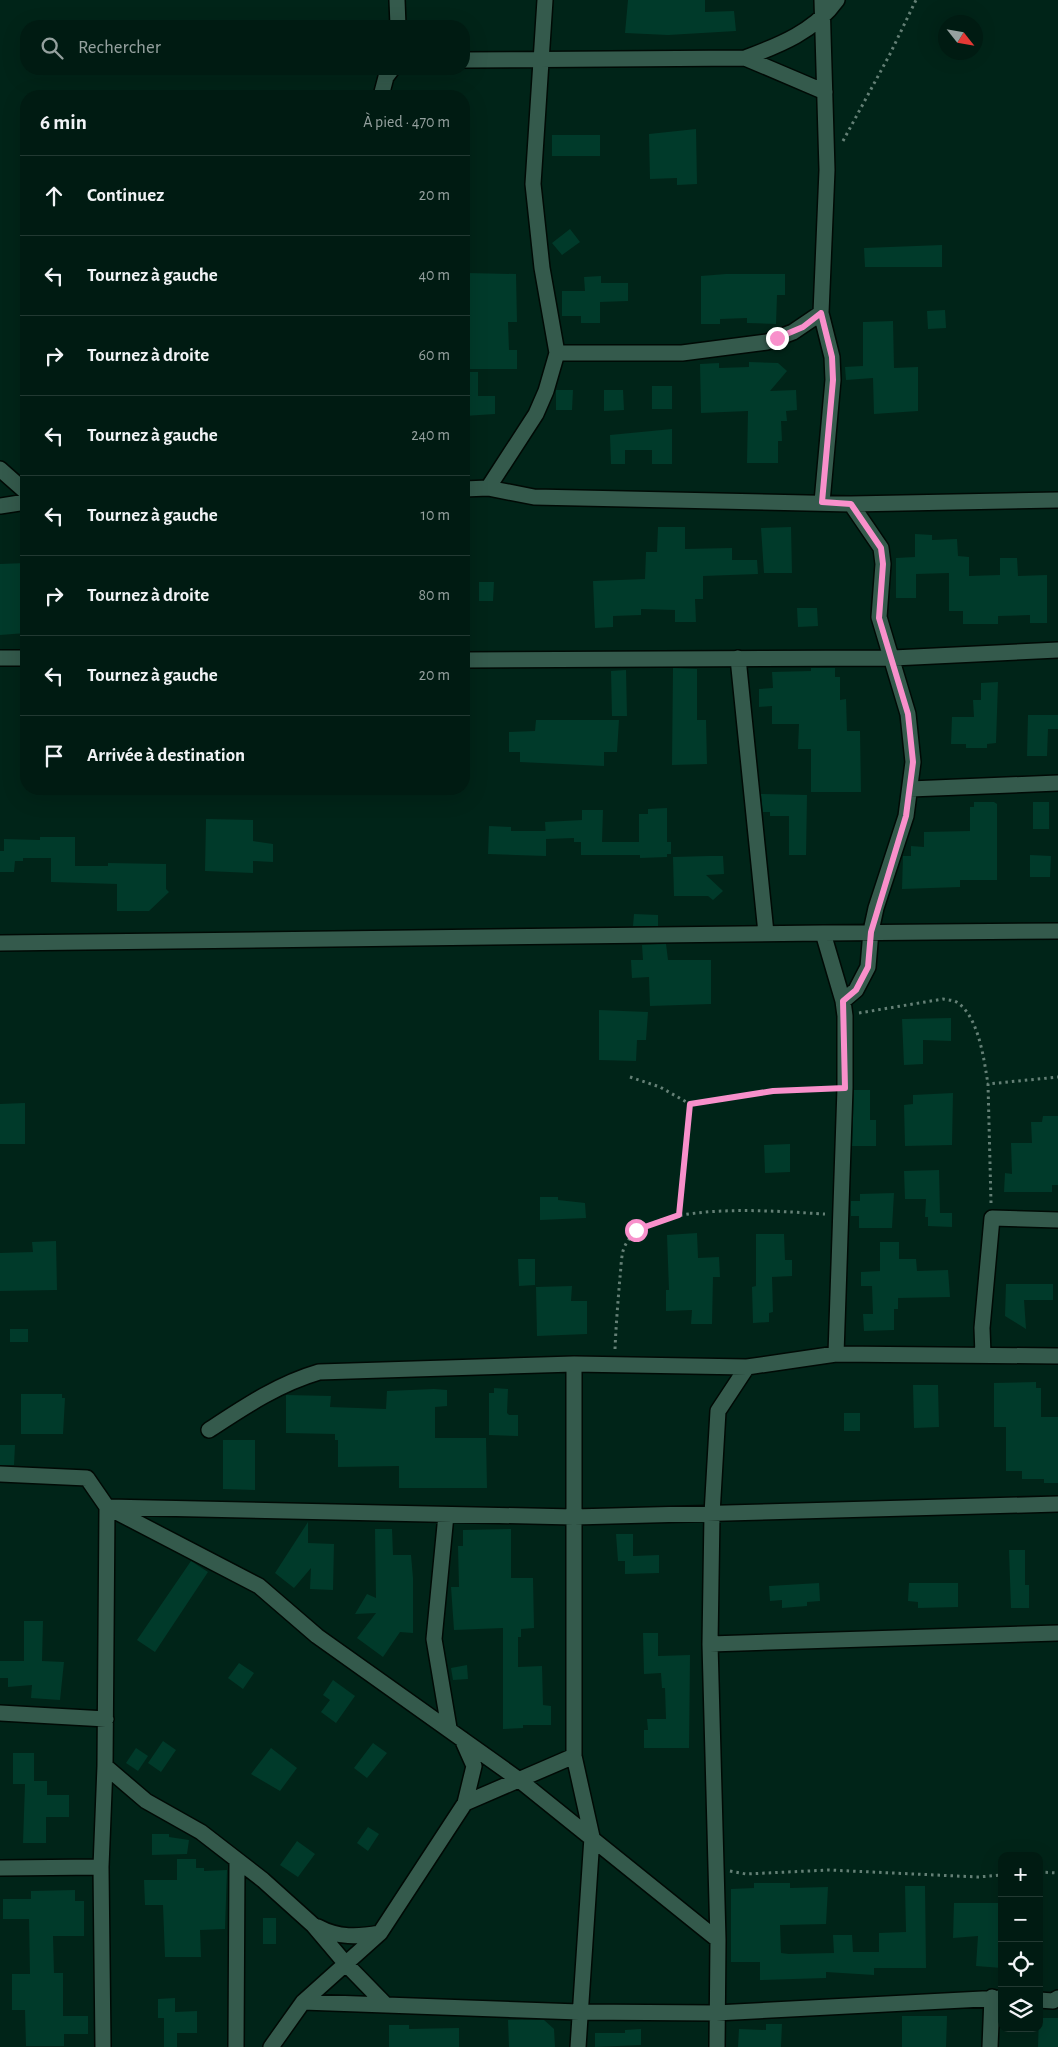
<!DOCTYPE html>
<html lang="fr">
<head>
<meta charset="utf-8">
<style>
  body { margin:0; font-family:"Alegreya Sans",sans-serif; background:#0a241b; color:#f1f3f6 }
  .controls { position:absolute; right:15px; bottom:15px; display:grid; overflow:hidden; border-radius:10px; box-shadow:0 5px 20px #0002 }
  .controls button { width:45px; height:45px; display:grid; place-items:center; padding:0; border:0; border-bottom:1px solid #223932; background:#001b12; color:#f1f3f6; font:25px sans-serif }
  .compass { position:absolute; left:938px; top:15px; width:45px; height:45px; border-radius:50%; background:#001b12; box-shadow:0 5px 20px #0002; rotate:121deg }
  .stop { position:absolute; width:15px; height:15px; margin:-11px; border:4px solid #f890cb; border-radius:50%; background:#fff }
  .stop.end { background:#f890cb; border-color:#fff; box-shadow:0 1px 5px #0008 }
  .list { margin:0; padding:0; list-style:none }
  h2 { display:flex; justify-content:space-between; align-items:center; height:65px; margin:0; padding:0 20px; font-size:21px }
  h2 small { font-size:16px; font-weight:400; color:#95a19f }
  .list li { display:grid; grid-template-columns:32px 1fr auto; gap:15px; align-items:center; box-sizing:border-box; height:80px; padding:0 20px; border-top:1px solid #223932 }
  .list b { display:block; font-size:19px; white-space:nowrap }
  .list em { font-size:16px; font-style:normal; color:#95a19f }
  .icon { flex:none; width:28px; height:28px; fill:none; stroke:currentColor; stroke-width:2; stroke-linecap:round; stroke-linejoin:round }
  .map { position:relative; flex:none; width:1058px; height:2047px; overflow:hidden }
  .search { position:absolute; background:#001b12; box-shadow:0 5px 20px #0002; left:20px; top:20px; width:450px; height:55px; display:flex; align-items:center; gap:12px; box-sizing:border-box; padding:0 18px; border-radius:20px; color:#95a19f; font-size:19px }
  .panel { position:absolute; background:#001b12; box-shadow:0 5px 20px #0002; left:20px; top:90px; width:450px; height:705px; border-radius:20px }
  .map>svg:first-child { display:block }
</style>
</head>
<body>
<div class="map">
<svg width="1058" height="2047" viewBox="0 0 1058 2047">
  <rect width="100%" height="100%" fill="#002418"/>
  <path fill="#003a2a" d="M628,0H705V12L734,11L736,31L668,35L625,33Z
    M696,129L697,184L677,185V178L650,179L649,134Z
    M552,135H600V156H552Z
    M570,229L580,242L562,255L552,243Z
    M942,245V267H865L864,248Z
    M467,273L516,274L517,322H508L509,350H517V369H466Z
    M726,274H785V295H777L776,324L747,323V318L720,319V324H701V276Z
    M601,276V283H628V301L600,302V323H581V316H562V291H585L584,277Z
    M945,310L946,328L928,329L927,311Z
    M893,321L894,368L918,367V411L874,414L873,378L846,380L845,367L863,366V322Z
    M749,362L778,363L787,371L770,391L796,390L797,410L786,411L787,421H781L782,441H778V463H747L748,411L701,413L700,364L719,363V368L749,367Z
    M464,372H478V396H495V414L464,416Z
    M652,386H672V409H652Z
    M556,390H573L572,410H556Z
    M604,390H623L624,410L604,411Z
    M672,429V464H652V450H625V464H611L610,435Z
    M658,527H685V549L732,548V560H757L758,574L703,576V599H695L696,622H675V610L641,609V615L613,616V627L595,628L593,581L645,579L646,552H657Z
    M791,527L792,573H764L761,528Z
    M915,534L932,535V540L957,539L958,556L969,557V576L1000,575V558H1017L1018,576L1047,575V623H1030V615L998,616V624H963V611H949V573L916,574V598H896V558L915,557Z
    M26,563V633L0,635V564Z
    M479,582H494L493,601H479Z
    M797,608H817L818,626L798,627Z
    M673,668L697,669V720H706L707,764L672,765Z
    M811,668H835V677H840V700L846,699L847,731H860L861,792H811V749H798L799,724H772V706L759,707V689L773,688L772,672L811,671Z
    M626,670L627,716H612L611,671Z
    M998,682L996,743L987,744V748H966V744H951L952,717H974L973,700H981V683Z
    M1028,715H1058V729H1048L1047,756H1027Z
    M536,720H619L617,752H604V766L520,762V752H509V732L535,731Z
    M761,794L807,795L806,855H789V816H770V812H763Z
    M974,802H994L997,804V880H960V887L902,889L903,856H911V846L924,847V832L970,831V807H974Z
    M1033,802H1049V829H1033Z
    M667,808V842H671V854H667V857L640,858V855H581V842H574V838L546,839L545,822L582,820V810H603L602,842H639V814H648V809Z
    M206,819L253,820V841L273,844V862L253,861V873L205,871Z
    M489,826L511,827V831H546V856L488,854Z
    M40,837H75V866H108V863L166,864V889L169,892L149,911H117V884L51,882V858H23V861H15L14,872H0V851H4V839L40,840Z
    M1030,855L1051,856L1050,877H1030Z
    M709,856H723L724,874L706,875L723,891L713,900L708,896H674L673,857Z
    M634,914L658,915V926H633Z
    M666,944L668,960H711V1004L650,1006L649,977L632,978L631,960H643L642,945Z
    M599,1010L648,1012L646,1040H637L636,1061L599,1060Z
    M951,1018V1041L923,1040V1064L904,1065L902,1019Z
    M854,1090H870V1120H876V1146H852Z
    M953,1093L952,1145L905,1146L904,1105L913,1104V1095Z
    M25,1103V1144H0V1104Z
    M1043,1116H1058V1185H1052V1192H1004L1005,1173L1012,1174L1011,1143H1032L1031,1122H1042Z
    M790,1144V1172L765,1173L764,1145Z
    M939,1170L940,1213H952V1227L928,1226V1217H925L926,1199H905L904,1171Z
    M894,1193L892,1228H859V1216H851V1201H860V1194Z
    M540,1197H558V1200L585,1203L586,1218L540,1220Z
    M697,1233L698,1258L719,1257L720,1277H713L712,1324H691L692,1310L666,1311V1290H669L667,1235Z
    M756,1234H784L785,1260H792V1276L772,1277L773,1312L769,1313V1322L753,1323L752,1287L756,1286Z
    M56,1241L57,1290L0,1291V1253L33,1252L32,1242Z
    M880,1242H899V1259H916L917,1271L948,1270L950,1297L898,1298V1309H894V1330L864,1331L863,1314H873L872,1286H861V1272L880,1271Z
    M518,1259H535V1285L519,1286Z
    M1006,1284H1053V1300H1024L1026,1329L1005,1316Z
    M572,1286L571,1301H587V1334L537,1336L536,1287Z
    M10,1329H28V1342H10Z
    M1036,1382V1388H1041V1417H1058V1483H1044V1479H1022V1471H1006V1427H994V1383Z
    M913,1385H938L939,1427L914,1428Z
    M494,1388L508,1389L507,1413L509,1415H518V1436L489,1435V1393H494Z
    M434,1389L447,1390V1406L435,1407V1438H486L487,1488H399V1466L338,1467V1440H335V1434L286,1433V1395L331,1396L330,1407L386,1409L387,1391Z
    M21,1394H62V1398H65L63,1434H21Z
    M844,1413H860V1431H844Z
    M223,1440H255V1490L223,1489Z
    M0,1445H15L14,1465H0Z
    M308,1522V1543L334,1544L333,1590L310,1589L311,1568L294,1588L275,1573Z
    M375,1529H392L393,1555H411L413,1578V1633L400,1632L383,1657L357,1638L376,1613L355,1614L367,1594L376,1598Z
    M511,1529V1578H533L534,1628L521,1629V1637H518V1667L542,1666L543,1705L551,1706V1725H523V1728L503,1729V1628L454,1630L451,1587H459L458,1546H463V1530Z
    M616,1534H633V1556L659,1555V1573L625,1574V1561H618Z
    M1009,1550H1025V1585H1029V1608H1011Z
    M191,1561L208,1572L155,1652L137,1640Z
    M819,1583L820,1601L807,1602V1606L782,1608V1600L770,1601L769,1586Z
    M909,1583H958V1607L918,1608V1602L908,1601Z
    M24,1621H43L42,1661L64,1662L60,1700L31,1698L32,1685L8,1687V1678H0V1661H24Z
    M643,1633H658V1656L690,1655L689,1748H644V1730H648L647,1719H666L665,1688H662L661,1673L644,1674Z
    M239,1663L254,1673L243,1689L228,1678Z
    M467,1665L468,1679L453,1680L451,1668Z
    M333,1680L355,1696L336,1723L321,1712L330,1700L323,1695Z
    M163,1741L176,1750L161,1772L148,1763Z
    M373,1743L387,1753L367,1778L354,1768Z
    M136,1748L148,1756L138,1771L126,1763Z
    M271,1748L297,1768L280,1791L251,1774Z
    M13,1753H34V1781H47V1795H69V1817H46V1843H23L25,1784H13Z
    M368,1827L379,1834L368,1851L357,1843Z
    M152,1834H169V1837L189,1840L187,1854L152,1855Z
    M297,1841L315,1854L298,1877L280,1865Z
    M177,1859H196V1868H204V1871L227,1870L225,1929L200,1930L201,1957H165L163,1905H145L144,1880H177Z
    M754,1883H790V1888L828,1887L826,1924L780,1925L781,1953L789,1954L834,1953L833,1935H852L853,1952H879V1933L906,1932L905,1886H925L926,1968H874V1975L826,1972V1978L760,1980V1962H731V1889L754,1888Z
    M75,1890V1901H84V1936H53L54,1973H63V2016H88V2034H64V2046H26L25,2010H12V1974H30L29,1919H3V1899H31V1891Z
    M954,1903H1002V1968L976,1966L978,1936L953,1938Z
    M263,1918H276V1944H263Z
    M175,1998V2012L197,2011V2033H177V2047H164V2018H158V1999Z
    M902,2016H947L946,2047H902Z
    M1039,2018H1058V2047H1038Z
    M508,2020H544L554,2029L555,2047H509Z
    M766,2024H782L781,2047H738L739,2029L766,2030Z
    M389,2025H409V2029L459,2028V2047H389Z
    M641,2029V2045L595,2047V2033H625V2030Z"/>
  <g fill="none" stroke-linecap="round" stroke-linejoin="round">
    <defs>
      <path id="minor" d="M397,0L398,26
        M545,0L533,184L542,268L557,353
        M745,58C780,45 815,31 837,0
        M464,60L745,58L825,92
        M381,96L386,77L392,69
        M0,469L26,492
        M488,488L536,414L546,391L557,353H682L767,342L793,332L821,313
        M464,489L488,488L534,497L851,504L1058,500
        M822,502L833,380L832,357L821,313L827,170L822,0
        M0,506L26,502
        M0,658H26
        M738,658L766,933
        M464,660L893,658L1058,650
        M910,789L1058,783
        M823,933L1058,931
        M0,943L823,933L843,1001L845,1016V1088L836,1354
        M843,1001L856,990L868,967L871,931L876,908L906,816L913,762L908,714L879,617L883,564L881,548L851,504
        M983,1355L982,1328L992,1218L1058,1220
        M574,1364V1756L592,1837L578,2047
        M209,1430C244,1407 278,1384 319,1372L574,1364L747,1367L836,1354L1058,1356
        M0,1474L87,1478L107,1507L259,1586L317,1636L518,1779L718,1940
        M446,1515L434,1639L449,1728
        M710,1644L1058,1633
        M0,1713L106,1719
        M462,1739L474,1766L465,1803
        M105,1766L146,1801L201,1832L263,1880L313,1925L346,1964L386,2005
        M0,1868L101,1867
        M318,1927C338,1938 358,1937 380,1933
        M1039,2000L1053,2001L1058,1998
        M303,2002L579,2012L716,2013L1002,1998
        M103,2047L101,1867L105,1766L107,1507L574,1517L1058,1504
        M236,2047L237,1862
        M271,2047L303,2002L380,1933L465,1803L574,1756
        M717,2047L718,1940L710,1644L712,1514L718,1411L747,1367
        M990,2047L992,1997"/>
    </defs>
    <use href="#minor" stroke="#000a05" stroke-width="18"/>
    <path stroke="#648076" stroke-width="3" stroke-dasharray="2.5 4" stroke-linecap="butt" d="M843,141L890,54L916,0
      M859,1013L943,999C948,1000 954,1000 958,1003C979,1018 984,1060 988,1084
      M630,1077L660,1087L690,1104
      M991,1203L988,1084L1058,1077
      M679,1215L690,1104L773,1091L829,1089
      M615,1349C616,1325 618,1301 620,1277C621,1269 621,1259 623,1251C638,1197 782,1212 825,1214
      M730,1871L746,1874L829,1870L978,1877L1002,1875
      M1039,1872L1058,1873"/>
    <use href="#minor" stroke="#345a4c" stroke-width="15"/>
  </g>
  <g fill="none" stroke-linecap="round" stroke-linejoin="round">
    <path stroke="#f890cb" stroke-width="6" d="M636,1230L679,1215L690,1104L773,1091L845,1088L843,1001L856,990L868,967L871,932L906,816L913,762L908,714L879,618L883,564L881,548L851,504L822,502L833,380L832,357L821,313L803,327L777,338"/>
  </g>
</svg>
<div class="controls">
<button>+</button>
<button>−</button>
<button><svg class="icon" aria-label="locate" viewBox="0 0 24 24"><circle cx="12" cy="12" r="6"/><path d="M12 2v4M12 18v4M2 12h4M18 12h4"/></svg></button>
<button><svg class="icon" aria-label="layers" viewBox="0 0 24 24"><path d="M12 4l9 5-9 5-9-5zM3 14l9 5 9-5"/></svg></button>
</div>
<svg class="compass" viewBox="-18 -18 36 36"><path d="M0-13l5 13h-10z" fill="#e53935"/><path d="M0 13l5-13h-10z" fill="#95a19f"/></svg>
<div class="stop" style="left:636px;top:1230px"></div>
<div class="stop end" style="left:777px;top:338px"></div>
<div class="search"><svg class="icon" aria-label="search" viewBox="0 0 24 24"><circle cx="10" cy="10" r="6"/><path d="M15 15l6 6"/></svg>Rechercher</div>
<section class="panel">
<h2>6 min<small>À pied · 470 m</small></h2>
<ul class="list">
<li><svg class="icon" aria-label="ahead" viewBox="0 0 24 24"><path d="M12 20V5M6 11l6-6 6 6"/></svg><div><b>Continuez</b></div><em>20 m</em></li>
<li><svg class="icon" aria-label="left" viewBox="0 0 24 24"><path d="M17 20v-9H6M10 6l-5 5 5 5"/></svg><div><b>Tournez à gauche</b></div><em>40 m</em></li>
<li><svg class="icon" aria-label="right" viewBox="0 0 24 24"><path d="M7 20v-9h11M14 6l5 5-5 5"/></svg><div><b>Tournez à droite</b></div><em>60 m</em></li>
<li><svg class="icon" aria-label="left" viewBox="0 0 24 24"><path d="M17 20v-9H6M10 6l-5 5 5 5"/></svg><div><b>Tournez à gauche</b></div><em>240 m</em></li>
<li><svg class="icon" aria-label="left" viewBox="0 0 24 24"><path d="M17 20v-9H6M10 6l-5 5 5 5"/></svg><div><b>Tournez à gauche</b></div><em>10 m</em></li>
<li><svg class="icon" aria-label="right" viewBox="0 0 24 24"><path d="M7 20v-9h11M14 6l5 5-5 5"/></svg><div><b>Tournez à droite</b></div><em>80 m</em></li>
<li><svg class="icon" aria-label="left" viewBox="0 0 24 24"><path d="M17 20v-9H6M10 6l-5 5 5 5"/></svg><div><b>Tournez à gauche</b></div><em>20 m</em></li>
<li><svg class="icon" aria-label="arrive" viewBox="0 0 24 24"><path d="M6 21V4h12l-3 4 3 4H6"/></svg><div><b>Arrivée à destination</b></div></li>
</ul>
</section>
</div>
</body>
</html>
